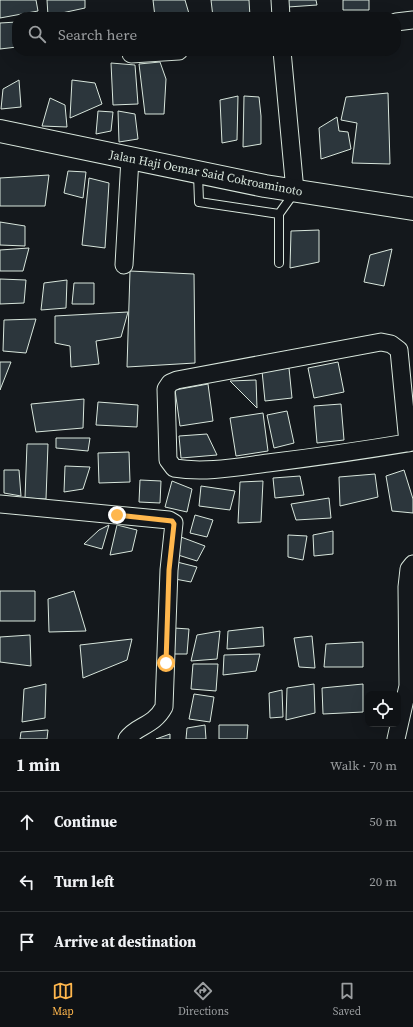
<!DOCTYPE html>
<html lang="en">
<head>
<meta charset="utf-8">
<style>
  body { margin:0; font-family:"Source Serif 4",serif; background:#1d2022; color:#f1f3f6 }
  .controls { position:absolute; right:12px; bottom:12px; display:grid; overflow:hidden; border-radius:8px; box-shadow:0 4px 16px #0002 }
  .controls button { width:36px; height:36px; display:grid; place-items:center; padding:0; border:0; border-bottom:1px solid #2f3234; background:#0f1215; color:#f1f3f6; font:20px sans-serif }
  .stop { position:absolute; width:12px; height:12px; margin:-9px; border:3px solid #ffb74d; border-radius:50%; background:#fff }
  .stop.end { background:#ffb74d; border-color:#fff; box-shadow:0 1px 4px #0008 }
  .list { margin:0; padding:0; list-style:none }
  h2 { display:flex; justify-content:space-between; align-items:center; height:52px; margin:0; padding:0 16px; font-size:17px }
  h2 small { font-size:13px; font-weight:400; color:#9b9ea0 }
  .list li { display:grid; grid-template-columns:26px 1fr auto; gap:12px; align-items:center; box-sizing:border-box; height:60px; padding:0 16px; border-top:1px solid #2f3234 }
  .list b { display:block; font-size:15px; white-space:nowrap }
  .list em { font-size:13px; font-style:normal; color:#9b9ea0 }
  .icon { flex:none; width:22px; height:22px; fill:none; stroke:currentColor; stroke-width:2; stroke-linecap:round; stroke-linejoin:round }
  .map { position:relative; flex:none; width:413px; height:739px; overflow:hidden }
  .search { position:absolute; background:#0f1215; box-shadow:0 4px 16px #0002; left:12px; right:12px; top:12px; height:44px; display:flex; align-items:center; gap:10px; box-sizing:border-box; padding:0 14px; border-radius:16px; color:#9b9ea0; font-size:15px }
  .sheet { height:232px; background:#0f1215 }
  nav { display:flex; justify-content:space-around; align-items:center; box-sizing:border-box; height:56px; border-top:1px solid #2f3234; background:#0f1215; font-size:11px; color:#9b9ea0 }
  nav a { display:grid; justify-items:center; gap:2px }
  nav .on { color:#ffb74d }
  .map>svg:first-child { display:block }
</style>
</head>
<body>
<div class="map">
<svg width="413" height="739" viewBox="0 0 413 739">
  <rect width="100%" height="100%" fill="#14181c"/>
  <path fill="#2c363c" stroke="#d8e6dc" d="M0,0H36L38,11L0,18Z
    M47,0H85V8L48,16Z
    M153,0H185L190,17H155Z
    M211,0H249L250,17H213Z
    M287,0H316L317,5L288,7Z
    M343,0H369V10H343Z
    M82,13V17H68Z
    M17,22V47L0,49V23Z
    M160,62L166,79L164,114H145L139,64Z
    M111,63L135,65L138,104L113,105Z
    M19,80L21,107L1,109L3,89Z
    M72,80L95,83L102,104L70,118Z
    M388,93L390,164L352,163L357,123L341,120L346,97Z
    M238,96L237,140L222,143L220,100Z
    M244,96L259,97L261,116V144L243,147Z
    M50,98L65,105L67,127L42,126Z
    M98,111L113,112L111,131L96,134Z
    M118,111L135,114L138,139L119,142Z
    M337,117L339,131L348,132L351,149L321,159L319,128Z
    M68,171L86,172L83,198L64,193Z
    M49,175L45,206H0V178Z
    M89,178L109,183L105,248L82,245Z
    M0,222L25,226V246L0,245Z
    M319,230V262L290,268L291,231Z
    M29,248L23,271H0V250Z
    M392,249L384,286L364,282L370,255Z
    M130,271L194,274L195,363L127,367Z
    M0,279L26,280L24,303L0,304Z
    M67,280L66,308L41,310L44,283Z
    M74,283H94V304H72Z
    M128,312L121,337L96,341L99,364L71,367L70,346L55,343V316Z
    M36,319L26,353L3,351L4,320Z
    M0,362H11L0,390Z
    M338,362L344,392L314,398L308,368Z
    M289,368L292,398L265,401L262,371Z
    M256,380L257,408L230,381Z
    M208,384L213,421L180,426L175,390Z
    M84,399L83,428L36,432L31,404Z
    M98,402L138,405L137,427L96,425Z
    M341,404L344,440L317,443L314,406Z
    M287,411L294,443L274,448L267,415Z
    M263,413L268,451L236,456L230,418Z
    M207,434L217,455L181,458L179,436Z
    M56,438H90L88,451L56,448Z
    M27,444H48L46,499L25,498Z
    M129,452L130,482L99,483L98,453Z
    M65,466L90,467L83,489L64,492Z
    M4,470H19L21,496L4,493Z
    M404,470L413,499V513L392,511L386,476Z
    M375,474L378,497L340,506L339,477Z
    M300,476L304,495L275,498L273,478Z
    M140,480L161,481L160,503L139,502Z
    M172,481L192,489L187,512L165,507Z
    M263,481L261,522L238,523L240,482Z
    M201,486L235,491L230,510L199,506Z
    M329,498L331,518L296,520L291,504Z
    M195,515L213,520L207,537L190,533Z
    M109,525L102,549L84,544L99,530Z
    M117,525L137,530L132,551L110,555Z
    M333,531V554L314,556L313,535Z
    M288,535L307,536L303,560L288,557Z
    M181,537L205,546L197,561L175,554Z
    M177,562L197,567L191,582L175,579Z
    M0,591H35V621H0Z
    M74,591L86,631L49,632L48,599Z
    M263,627L264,646L227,649L228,631Z
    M174,628L189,629L187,654H172Z
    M220,631L217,659L191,661L197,635Z
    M30,635L31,666L0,662V637Z
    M312,636L315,668L299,667L294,638Z
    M132,639L127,660L83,678L80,645Z
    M363,642V667H324L326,644Z
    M260,654L256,671L223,675L224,655Z
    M193,664H218L216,691L191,689Z
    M46,684L45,718L22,722L24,689Z
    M314,684L315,713L286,720L287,688Z
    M363,684V712L323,714L322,688Z
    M282,690L283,717L270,718L269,693Z
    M194,694L214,697L210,722L189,719Z
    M205,725L206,739H186L187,728Z
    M219,725H248L247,739H219Z
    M48,730L47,739H20L21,732Z
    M170,734V739H156Z"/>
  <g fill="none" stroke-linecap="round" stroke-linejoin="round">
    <defs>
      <path id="service" d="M198,174L199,202L279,214
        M279,263V214L294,193"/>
      <path id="minor" d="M280,0L281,17
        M396,22L413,20
        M282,51L295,191
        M131,54L179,51
        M124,265L130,158
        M408,443L399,350L391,344L381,342L177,380L170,383L166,389L168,460L174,468C205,473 237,467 268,463C317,457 365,450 413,442
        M0,504L169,520L174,523L169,570L164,707C153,727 137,725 127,739
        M396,739L408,686L407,587L409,569L413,564"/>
      <path id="trunk" d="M0,131L265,186L413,209"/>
    </defs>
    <use href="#service" stroke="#d8e6dc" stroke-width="10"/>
    <use href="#minor" stroke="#d8e6dc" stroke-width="19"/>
    <use href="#trunk" stroke="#d8e6dc" stroke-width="24"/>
    <use href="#service" stroke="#14181c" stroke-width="8"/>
    <use href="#minor" stroke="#14181c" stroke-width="17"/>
    <use href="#trunk" stroke="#14181c" stroke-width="22"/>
  </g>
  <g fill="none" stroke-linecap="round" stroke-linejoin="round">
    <path stroke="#ffb74d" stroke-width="5" d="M117,515L172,521L174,524L169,570L166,663"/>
  </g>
  <g text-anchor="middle" stroke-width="3" stroke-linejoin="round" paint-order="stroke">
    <g font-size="12" fill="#d8e6dc" stroke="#14181c">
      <text transform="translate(206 173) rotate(11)" y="4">Jalan Haji Oemar Said Cokroaminoto</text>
    </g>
  </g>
</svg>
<div class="controls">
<button><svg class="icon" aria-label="locate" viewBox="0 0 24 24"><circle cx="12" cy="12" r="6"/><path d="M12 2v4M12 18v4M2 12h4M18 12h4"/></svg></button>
</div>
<div class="stop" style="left:166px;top:663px"></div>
<div class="stop end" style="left:117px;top:515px"></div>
<div class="search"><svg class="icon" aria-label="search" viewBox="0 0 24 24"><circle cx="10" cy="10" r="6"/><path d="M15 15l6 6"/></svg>Search here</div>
</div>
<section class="sheet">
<h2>1 min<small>Walk · 70 m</small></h2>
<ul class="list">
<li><svg class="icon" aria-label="ahead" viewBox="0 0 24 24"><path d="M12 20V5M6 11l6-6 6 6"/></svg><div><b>Continue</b></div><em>50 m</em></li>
<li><svg class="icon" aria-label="left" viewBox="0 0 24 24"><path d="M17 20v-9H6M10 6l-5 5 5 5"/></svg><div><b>Turn left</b></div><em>20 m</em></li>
<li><svg class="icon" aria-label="arrive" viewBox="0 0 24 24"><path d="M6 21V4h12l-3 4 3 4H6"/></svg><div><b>Arrive at destination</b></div></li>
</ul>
</section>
<nav>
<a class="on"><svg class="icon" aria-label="map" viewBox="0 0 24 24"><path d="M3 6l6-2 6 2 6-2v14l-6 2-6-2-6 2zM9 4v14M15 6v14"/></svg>Map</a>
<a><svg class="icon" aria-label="directions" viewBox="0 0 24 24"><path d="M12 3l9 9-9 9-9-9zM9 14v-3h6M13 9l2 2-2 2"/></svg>Directions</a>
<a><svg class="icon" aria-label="saved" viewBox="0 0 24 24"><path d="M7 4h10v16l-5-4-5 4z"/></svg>Saved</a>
</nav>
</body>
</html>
